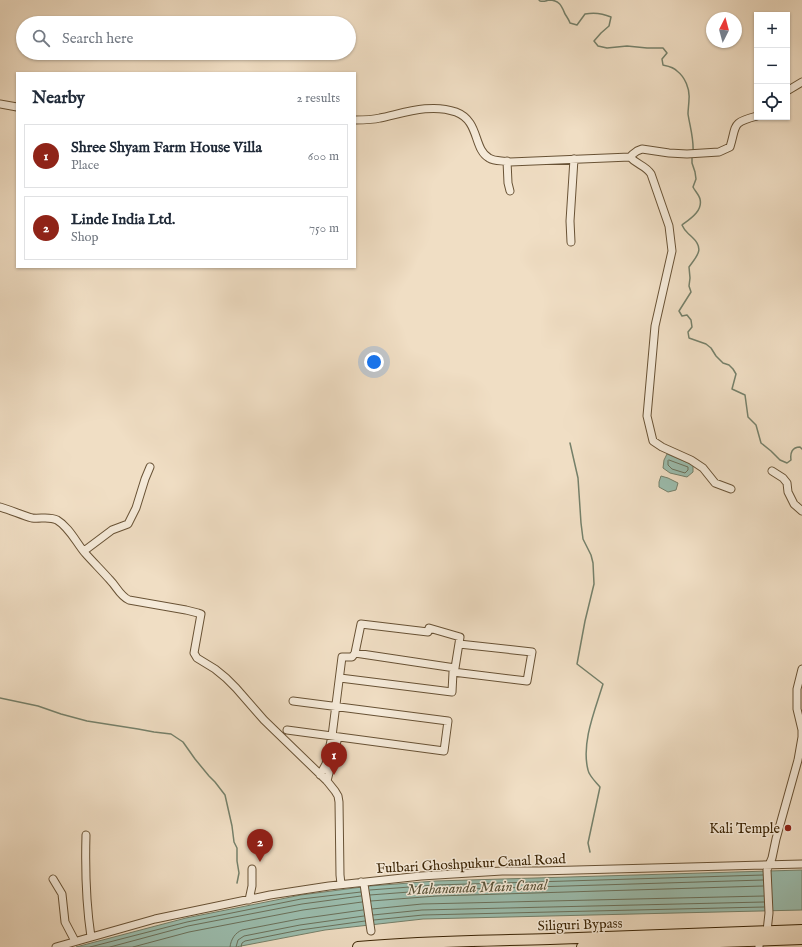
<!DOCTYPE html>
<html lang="en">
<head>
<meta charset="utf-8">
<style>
  body { margin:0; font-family:"IM FELL English",serif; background:#f6f6f7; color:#1f2937 }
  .controls { position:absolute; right:12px; top:12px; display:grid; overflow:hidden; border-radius:0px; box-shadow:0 1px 3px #0004 }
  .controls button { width:36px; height:36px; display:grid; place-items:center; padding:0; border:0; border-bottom:1px solid #e0e1e3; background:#fff; color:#1f2937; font:20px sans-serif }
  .compass { position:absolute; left:706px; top:12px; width:36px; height:36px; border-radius:50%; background:#fff; box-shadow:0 1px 3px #0004; rotate:6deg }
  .you { position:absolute; left:374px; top:362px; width:14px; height:14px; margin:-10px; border:3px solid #fff; border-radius:50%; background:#1a73e8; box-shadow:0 0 0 6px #1a73e833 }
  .badge { display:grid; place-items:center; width:26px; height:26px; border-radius:50%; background:#8f2418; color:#fff; font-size:13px; font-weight:700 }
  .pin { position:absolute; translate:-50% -33px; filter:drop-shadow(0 1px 2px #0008) }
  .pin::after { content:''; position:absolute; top:21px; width:14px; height:12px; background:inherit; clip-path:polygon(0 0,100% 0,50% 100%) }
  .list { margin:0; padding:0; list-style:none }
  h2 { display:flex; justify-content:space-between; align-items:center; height:52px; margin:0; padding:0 16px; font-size:17px }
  h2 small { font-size:13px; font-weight:400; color:#747a83 }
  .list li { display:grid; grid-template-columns:26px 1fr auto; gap:12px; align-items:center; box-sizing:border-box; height:64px; margin:0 8px 8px; padding:0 8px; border:1px solid #e0e1e3; border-radius:0px }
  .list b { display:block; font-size:15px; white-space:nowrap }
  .list p { margin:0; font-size:13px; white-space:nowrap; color:#747a83 }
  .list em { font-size:13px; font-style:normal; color:#747a83 }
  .icon { flex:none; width:22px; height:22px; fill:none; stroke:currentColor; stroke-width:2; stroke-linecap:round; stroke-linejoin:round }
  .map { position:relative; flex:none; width:802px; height:947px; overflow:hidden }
  .search { position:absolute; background:#fff; box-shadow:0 1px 3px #0004; left:16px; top:16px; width:340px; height:44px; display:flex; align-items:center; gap:10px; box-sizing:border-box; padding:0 14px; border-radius:22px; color:#747a83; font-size:15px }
  .panel { position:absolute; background:#fff; box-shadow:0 1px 3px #0004; left:16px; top:72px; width:340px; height:196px; border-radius:0px }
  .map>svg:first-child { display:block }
</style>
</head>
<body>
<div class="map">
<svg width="802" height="947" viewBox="0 0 802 947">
  <rect width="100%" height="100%" fill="#f0dec4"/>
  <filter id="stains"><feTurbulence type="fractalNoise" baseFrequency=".005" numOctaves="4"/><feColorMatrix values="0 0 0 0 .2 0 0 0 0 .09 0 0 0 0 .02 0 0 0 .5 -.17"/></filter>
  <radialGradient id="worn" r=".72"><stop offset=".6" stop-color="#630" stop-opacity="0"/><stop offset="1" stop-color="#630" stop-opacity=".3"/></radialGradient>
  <path fill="#9bbdae" stroke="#75806a" d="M667,454L693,465V472L687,477L670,473L663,468L664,460Z
    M661,476L668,478L678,483L676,490L668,492L659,487V482Z
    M802,870V910L423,919L325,930L236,947H76L186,918L301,895L370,886L436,881Z"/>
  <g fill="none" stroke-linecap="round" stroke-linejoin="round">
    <path stroke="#6b705a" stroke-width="1" d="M669,460L688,467V470L685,473L672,469L668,465V461Z
      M370,890L436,885L763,875
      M370,895L436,890L763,880
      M371,901L437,896L763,886
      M372,909L422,904L764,896
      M373,915L422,910L764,902
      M374,920L423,915L764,907
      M90,947L187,922L301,899L361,892
      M110,947L188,926L302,904L361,896
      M133,947L189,932L303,910L362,902
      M230,947C231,939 235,933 242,930L299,919L363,910
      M236,947L238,940L244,936L300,925L364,916
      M241,947L242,943L245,941L300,930L365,921"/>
    <path stroke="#75806a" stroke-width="1.5" d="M539,0L540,1C544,2 545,1 549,0C560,0 562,7 565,14C567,17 569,20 570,23L577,25L585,14C595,12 602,13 611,17L609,26L601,33L594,41L598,46L607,48L627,46L647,48H663L667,53L662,59L663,65C668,66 674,67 677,71C685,77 690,89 689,99C689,104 688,109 688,114C690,127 694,139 693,152
      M692,156V163L695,172L696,179L693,187C695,191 699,195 700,199C703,211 690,219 682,225C685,232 687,232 692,237C705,249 697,256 689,267L690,278L689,286L691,292L679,311L682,316L687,315L691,320L692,327L688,332L689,338L706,344L711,348L716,356L723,363L729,365L733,369L736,374L732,389L745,395L748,417L756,425L761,443L771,451L780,460L787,463L791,460C790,453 792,447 800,447L802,449
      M570,443L578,478L581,523L583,539L591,555L593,563L594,584L585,621L577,664L603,684C595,710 581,743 588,770C589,776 596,782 600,787L588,843L590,852
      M0,698L38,706L61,714L87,721L138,729L154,732L171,734L183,742L195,759L209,776L215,782L225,795L232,826L234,842L237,848V861L239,873L237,883"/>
    <defs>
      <path id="minor" d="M787,91L802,82
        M0,104L17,107
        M355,120C363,120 372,120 380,118C404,113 431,103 456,112C480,121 473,149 489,158C495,162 503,160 510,162L630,157L633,154L637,151L642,149L669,153L687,154L719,152L730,147C737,124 731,123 757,116
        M630,157C637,165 645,165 651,174L669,226L672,251L655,326L647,416L653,441L662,447L691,460L703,468L715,483L731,489
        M507,161L508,183L510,191
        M571,242L570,221L574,159
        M772,471L783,478L787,483L788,492L794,504L802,511
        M0,507C11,510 21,515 32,518C41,519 49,516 57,520C69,527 76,542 85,553C93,562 102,571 110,580C117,587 120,596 129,600L186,610L198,613L201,614L194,653L197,658L215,669L226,678L236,688L264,720L327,781L335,791L338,796L339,802L340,875L341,884
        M84,551L112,530L128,524L136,508L145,479L150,467
        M453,672L527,681L532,652L459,644
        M340,678L452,692L453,672L455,668L460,637L429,628L428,632L361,624L355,653
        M287,730L444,751L448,721L293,701
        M320,775L326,764L332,736L342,657H352L355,653L455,668
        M327,781L338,737
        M86,835C85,870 86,903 91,937
        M53,879L62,894L65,922L75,941
        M361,882L364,884L371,931
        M249,900L252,886V869
        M56,947L155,919L270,895L329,886L421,876L502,871H539L802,864
        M759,947V941L767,931L769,913L767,870L769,865L772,858L776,839L798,760L802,737V730L797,709V689L802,669"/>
      <path id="highway" d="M358,947C422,941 486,941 550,939C634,936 718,933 802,930
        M582,947L802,939"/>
    </defs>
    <use href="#minor" stroke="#685235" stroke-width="9"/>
    <use href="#highway" stroke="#3b2405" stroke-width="12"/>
    <use href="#minor" stroke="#f5ead9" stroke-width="7"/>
    <use href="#highway" stroke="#f0dec4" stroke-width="10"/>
  </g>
  <circle fill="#8f2418" stroke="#f5ead9" stroke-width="1.5" cx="788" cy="828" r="4"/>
  <g text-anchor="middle" stroke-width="3" stroke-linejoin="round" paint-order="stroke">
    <g font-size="14" fill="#3b2405" stroke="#f5ead9" text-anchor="end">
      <text x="780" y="833">Kali Temple</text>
    </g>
    <g font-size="14" fill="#3b2405" stroke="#f5ead9">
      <text transform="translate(471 863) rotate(-3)" y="5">Fulbari Ghoshpukur Canal Road</text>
      <text transform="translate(580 924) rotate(-2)" y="5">Siliguri Bypass</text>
    </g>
    <g font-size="15" font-style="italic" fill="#585238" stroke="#f5ead9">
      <text transform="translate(477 887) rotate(-2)" y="5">Mahananda Main Canal</text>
    </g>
  </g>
  <rect width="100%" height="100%" filter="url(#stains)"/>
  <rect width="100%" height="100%" fill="url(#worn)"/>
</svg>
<div class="controls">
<button>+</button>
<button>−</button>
<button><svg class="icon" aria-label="locate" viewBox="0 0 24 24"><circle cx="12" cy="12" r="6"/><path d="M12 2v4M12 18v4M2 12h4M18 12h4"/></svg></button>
</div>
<svg class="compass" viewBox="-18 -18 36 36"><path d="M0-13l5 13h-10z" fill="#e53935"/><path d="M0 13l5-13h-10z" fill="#747a83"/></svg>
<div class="you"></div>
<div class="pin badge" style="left:334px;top:775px">1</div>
<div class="pin badge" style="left:260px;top:862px">2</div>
<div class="search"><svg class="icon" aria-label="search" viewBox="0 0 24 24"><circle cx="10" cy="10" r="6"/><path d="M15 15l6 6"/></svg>Search here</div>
<section class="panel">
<h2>Nearby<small>2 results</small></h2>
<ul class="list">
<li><span class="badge">1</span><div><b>Shree Shyam Farm House Villa</b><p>Place</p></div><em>600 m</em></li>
<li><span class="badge">2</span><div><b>Linde India Ltd.</b><p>Shop</p></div><em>750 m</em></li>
</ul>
</section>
</div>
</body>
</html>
